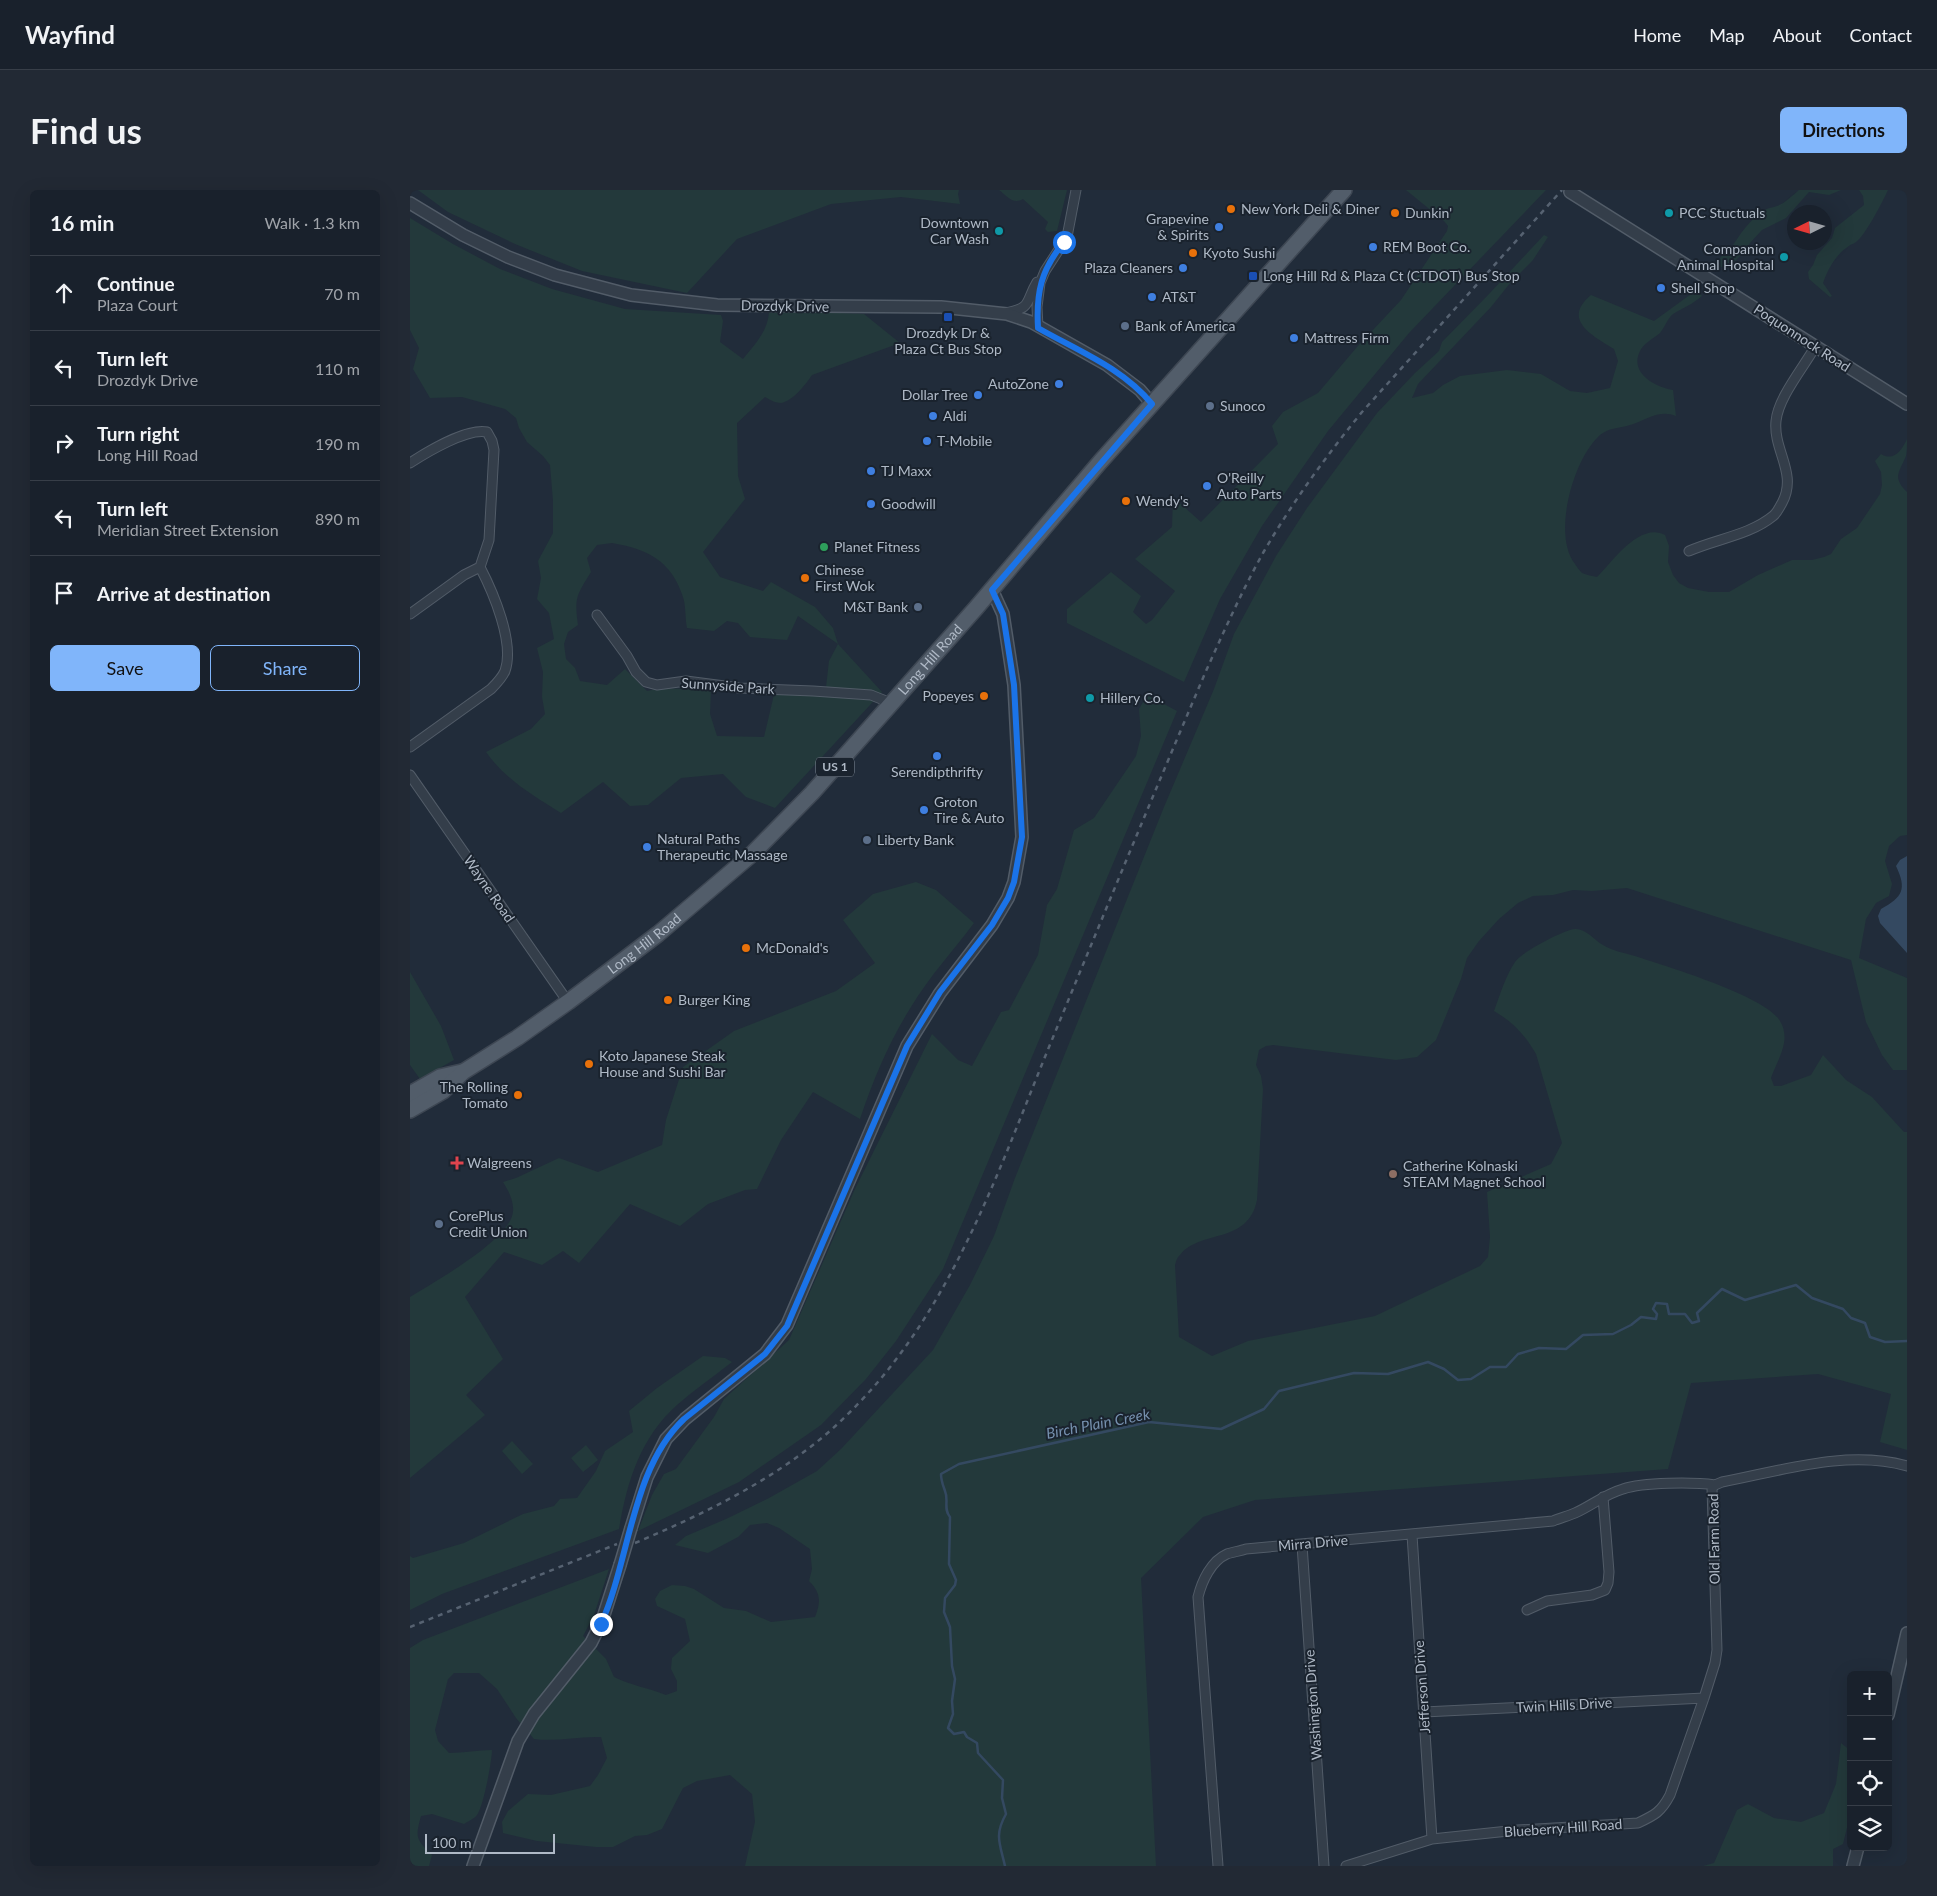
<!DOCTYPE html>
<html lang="en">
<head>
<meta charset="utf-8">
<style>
  body { margin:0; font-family:Lato,sans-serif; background:#222934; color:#f1f3f6 }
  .controls { position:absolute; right:15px; bottom:15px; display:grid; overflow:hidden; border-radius:8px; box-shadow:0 5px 20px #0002 }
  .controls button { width:45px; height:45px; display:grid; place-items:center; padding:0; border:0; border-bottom:1px solid #373e48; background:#19212c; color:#f1f3f6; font:25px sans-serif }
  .compass { position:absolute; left:1377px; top:15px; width:45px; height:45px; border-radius:50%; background:#19212c; box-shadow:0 5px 20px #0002; rotate:265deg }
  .scale { position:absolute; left:15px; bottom:12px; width:130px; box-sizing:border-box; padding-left:5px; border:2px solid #afb9c6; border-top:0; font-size:14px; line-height:18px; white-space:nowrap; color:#afb9c6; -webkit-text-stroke:4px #1a232e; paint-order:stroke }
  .stop { position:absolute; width:15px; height:15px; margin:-11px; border:4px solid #1a73e8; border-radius:50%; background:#fff }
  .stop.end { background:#1a73e8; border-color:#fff; box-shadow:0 1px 5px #0008 }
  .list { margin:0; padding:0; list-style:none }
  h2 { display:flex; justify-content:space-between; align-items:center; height:65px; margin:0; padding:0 20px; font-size:21px }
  h2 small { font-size:16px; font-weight:400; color:#9fa3a9 }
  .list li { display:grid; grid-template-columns:32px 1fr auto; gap:15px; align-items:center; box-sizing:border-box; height:75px; padding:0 20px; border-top:1px solid #373e48 }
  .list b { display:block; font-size:19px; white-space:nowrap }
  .list p { margin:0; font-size:16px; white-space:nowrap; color:#9fa3a9 }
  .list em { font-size:16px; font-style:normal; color:#9fa3a9 }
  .actions { display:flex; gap:10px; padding:15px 20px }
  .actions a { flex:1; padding:11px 0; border:1px solid #80b5fa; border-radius:8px; text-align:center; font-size:18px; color:#80b5fa }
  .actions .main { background:#80b5fa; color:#111 }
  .icon { flex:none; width:28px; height:28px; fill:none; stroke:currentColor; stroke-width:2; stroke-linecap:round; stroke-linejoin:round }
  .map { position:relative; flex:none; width:1497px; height:1676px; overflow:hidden; border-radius:8px }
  header { display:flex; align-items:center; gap:30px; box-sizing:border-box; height:70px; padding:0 25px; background:#19212c; border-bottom:1px solid #373e48 }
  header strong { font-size:24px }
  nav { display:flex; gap:28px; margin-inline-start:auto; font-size:18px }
  .intro { display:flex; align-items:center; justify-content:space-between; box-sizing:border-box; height:120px; padding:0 30px }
  h1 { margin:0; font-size:35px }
  .button { padding:12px 22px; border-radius:8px; background:#80b5fa; color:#111; font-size:18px; font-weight:700 }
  main { display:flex; gap:30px; padding:0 30px }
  aside { flex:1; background:#19212c; border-radius:8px; box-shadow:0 5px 20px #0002 }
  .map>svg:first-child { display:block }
</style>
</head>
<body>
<header>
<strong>Wayfind</strong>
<nav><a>Home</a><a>Map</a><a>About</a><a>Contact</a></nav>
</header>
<div class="intro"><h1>Find us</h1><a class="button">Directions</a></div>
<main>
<aside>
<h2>16 min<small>Walk · 1.3 km</small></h2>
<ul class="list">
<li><svg class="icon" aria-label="ahead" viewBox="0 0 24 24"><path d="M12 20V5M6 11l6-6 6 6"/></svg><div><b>Continue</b><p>Plaza Court</p></div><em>70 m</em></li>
<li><svg class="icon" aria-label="left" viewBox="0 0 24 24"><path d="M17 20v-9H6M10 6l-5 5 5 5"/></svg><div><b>Turn left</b><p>Drozdyk Drive</p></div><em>110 m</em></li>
<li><svg class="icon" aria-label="right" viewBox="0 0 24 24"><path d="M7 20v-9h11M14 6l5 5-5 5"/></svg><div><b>Turn right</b><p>Long Hill Road</p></div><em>190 m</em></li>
<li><svg class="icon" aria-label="left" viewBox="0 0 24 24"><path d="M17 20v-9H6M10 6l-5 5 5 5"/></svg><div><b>Turn left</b><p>Meridian Street Extension</p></div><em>890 m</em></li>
<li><svg class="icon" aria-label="arrive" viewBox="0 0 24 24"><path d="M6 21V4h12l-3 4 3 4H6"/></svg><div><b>Arrive at destination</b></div></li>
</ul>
<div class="actions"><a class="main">Save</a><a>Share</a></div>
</aside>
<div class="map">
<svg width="1497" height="1676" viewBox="0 0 1497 1676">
  <rect width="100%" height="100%" fill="#212c3a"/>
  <path fill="#23393b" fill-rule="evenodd" d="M8,0H549L548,4L550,14L491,7L421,14L327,49L277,103L172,81L105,54L38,22Z
    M589,0H657L647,41L638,42L635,39L638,32L613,9C603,15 597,6 589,0Z
    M996,0H1136L999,143L918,241L852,336L810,409L774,492L657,433V419L701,382L731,406L723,422L736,434L742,430L765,401L725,369L762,337L763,307L791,332L868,254L862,236L873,222L908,203L947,157L991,110L1037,41L1038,36L1034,31Z
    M1389,0H1431L1419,5L1399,2L1376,28L1352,40L1340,53L1334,62L1317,79L1306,75C1308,66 1316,65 1321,58C1331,43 1339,30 1355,20C1359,17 1363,18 1367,16C1375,13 1382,6 1389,0Z
    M1449,0H1478C1473,11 1455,46 1446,52C1444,54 1441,54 1439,56C1426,64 1418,79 1413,93L1422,106L1420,107L1399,89L1398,82L1403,75L1407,65L1422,48L1425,38L1454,15L1453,6Z
    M0,28L43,54L90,79L142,99L215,119L311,125L313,131L310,152L333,169C345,154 359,140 359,120L454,124L490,153L402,185C396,194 383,211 371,213C366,213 360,210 355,207L327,233L328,286L335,309L293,362L310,387L353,401L361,392L405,417L423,438L428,454L472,502L365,618L336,607L313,584L271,588L238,615L220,616L193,592L151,623C122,605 96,590 76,562L121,539L135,524L132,507L133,482L127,458L144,449L139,423L127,409L131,388L128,371L143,343V311L140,275L133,266L117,252L109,238L106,228L95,219L52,207L20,208L3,179L9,158L0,140ZM202,353C237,359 261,370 273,407C276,416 275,428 277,438L304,441L317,431L328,433L340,447L377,450L388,426L428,454L419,471L416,497L366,496L354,547L307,546L300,524L301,500L251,498L237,501L215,479L197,495L170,491L165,478L156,469L154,454L158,442L168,435C164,407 167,405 181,382L177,368L187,355Z
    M1134,45L1138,47L1123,70L1101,92L1081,117L1008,194L1002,208L1023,203L1033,195L1050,186L1097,180L1131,184L1160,201L1177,203L1200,198L1208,171L1204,159C1183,146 1151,130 1181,105L1244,131L1288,99L1292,106C1283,114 1273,118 1263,124C1257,129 1255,137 1250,143C1244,148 1233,154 1230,161C1219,183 1245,197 1263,200L1266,226C1252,220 1240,227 1226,233C1212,239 1199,236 1188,247C1163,271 1142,345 1165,374C1167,377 1170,381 1172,383C1176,385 1183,386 1187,387C1202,372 1230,331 1255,345L1259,356L1258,372L1263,385L1269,393L1278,398L1299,402H1319L1348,385L1382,370H1402L1414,367L1421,364L1431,349L1447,338L1470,304L1472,295L1471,282L1465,271L1471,264C1484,272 1492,260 1497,249C1497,254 1497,261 1496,266C1489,283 1482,287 1497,302V645L1490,646L1479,656L1475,671L1482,694L1479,706L1466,713L1456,729L1449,768L1497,788V880H1483L1472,865L1456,832L1441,770L1217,698L1182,701L1163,700L1143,705L1123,706L1108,713L1089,729L1069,751L1057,768L1051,789L1026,850L1007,867L986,870L863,855L856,856L849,860L846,875L851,886L853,899L847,1010C838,1055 790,1039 770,1065C767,1067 766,1072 765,1075L769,1147L802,1166L838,1151L965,1126L1070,1076L1078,1067L1080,1047L1077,1002L1141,974L1152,953L1126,864C1115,845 1103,832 1084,821C1090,805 1095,787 1105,772C1112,762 1147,744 1160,740C1173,735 1183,749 1193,755C1202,761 1215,763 1225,766C1255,776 1356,806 1370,831C1382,851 1367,870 1361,888L1364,896H1371L1401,885L1413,865L1436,890L1462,907L1494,942H1497V1260L1470,1252L1481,1204L1408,1184L1281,1193L1258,1279L845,1310L793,1327L731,1388L746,1676H335L345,1632L342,1604L320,1585L287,1591L273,1598L252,1639L237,1645L225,1646L203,1657H186L127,1651L93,1643L92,1632L98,1621L118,1604L141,1605L180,1596L188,1585L197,1568L191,1547C168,1546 147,1552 124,1549L106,1528L87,1499L69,1483H44L38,1489L25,1540L28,1551L39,1563C54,1563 68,1560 82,1560C82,1571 73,1618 67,1625C64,1629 58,1631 54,1634L22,1624L11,1626C5,1648 6,1649 22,1665L19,1676H0V1458L13,1450L199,1379L184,1425L173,1446L196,1469L204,1487C220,1495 238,1498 256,1505L267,1501V1491L261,1479L262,1468L280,1451L275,1429L247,1416L245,1409L250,1401L262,1395L275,1396L284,1399L314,1418L336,1421L361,1432L405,1427C411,1412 411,1403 399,1391L402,1379L400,1359L369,1338L357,1333L340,1335L328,1347L298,1363L265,1355L276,1346L316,1329L359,1308L407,1281L431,1259L497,1188L523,1160L560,1095L584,1046L605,988L754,617L804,499L824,444L866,366L897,318L967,223L1005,183L1029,161L1032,152L1079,104Z
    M737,505L767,521L533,1079L486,1151L456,1189L411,1235L329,1292L228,1341L242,1305L254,1284L266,1279L304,1227L314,1209L379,1150L444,1001L522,844L548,870L562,876L591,822L599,820L628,765L637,715L647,699L664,640L684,628L726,566L731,546L729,519Z
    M506,692L526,700L564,733C543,761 519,787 501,817C479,852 463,890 450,929L403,902L371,950L347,999L335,1000L298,1014L270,1036L220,1014L169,1073L153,1061L132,1075L94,1062L55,1107L93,1169L56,1205L75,1225L0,1288V1107C24,1092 102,1049 103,1021C104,1011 98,1000 93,992L106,988L149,968L188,982L252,955L256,930L273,877L324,841L426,801L465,773L433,730L463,704Z
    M0,782L31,836L44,870L10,889L0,875Z
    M293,1166L315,1168L322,1172C303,1187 284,1200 267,1215C230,1248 217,1292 209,1339L32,1404L0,1420V1366L3,1368L54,1353L113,1324L144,1316L150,1309L167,1308L186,1281L195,1261L223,1242L219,1221L247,1198Z
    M102,1251L123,1274L112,1284L92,1261Z
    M176,1255L188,1270L173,1282L161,1268Z
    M1431,1553L1441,1561V1621L1433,1654L1423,1659V1676H1293L1304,1673L1327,1620L1338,1614L1364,1628L1391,1632L1414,1623L1426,1594Z"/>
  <path fill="#344961" d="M1497,666V763L1470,733L1468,726L1471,719C1493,707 1497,699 1486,676L1490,670Z"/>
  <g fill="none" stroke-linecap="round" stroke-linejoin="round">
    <path stroke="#344961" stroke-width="2.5" d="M595,1676C590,1654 584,1645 596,1624L592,1608L593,1590L568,1563L567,1553L557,1547L554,1542L544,1544L538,1538L543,1524L542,1511L545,1489L542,1476L540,1437L534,1422L535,1408L545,1395L546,1390L539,1374L540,1327C533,1319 539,1310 535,1301C533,1295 531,1291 531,1284L549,1274L739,1232L811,1239L854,1219L869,1201L944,1183L978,1184L1018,1172L1034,1179L1048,1190L1061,1189L1080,1177H1096L1108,1164L1129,1158L1156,1159L1173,1145L1203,1144L1221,1135L1231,1127L1246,1129L1247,1124L1243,1119L1246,1113L1257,1114L1259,1124H1275L1282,1133L1289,1131L1287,1123L1312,1099L1335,1110L1386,1095L1402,1108L1433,1119L1441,1128L1455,1133L1460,1147L1475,1152L1497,1151"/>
    <defs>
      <path id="minor" d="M595,123C623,118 615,112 627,92
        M628,137L627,117L630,93L635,81L657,47L666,0
        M0,273C17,262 57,238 77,242L82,251L84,260L79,350L70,377L54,385L0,424
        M1279,361C1306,349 1340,345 1363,326C1367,323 1369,318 1372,313C1388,283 1363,261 1366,231C1368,208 1393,178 1405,157
        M187,425L217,466L226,482L236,492L247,495L276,491L330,498L403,501L461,505L481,513
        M0,557L81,499C86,494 92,488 95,481C105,453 83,402 70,377
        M0,585L158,812
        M1002,1345L1022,1649
        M892,1355L914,1676
        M1117,1420L1137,1411L1182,1405L1195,1400L1198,1393L1199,1382L1193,1307
        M1014,1522L1294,1508
        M808,1676L788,1407C792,1391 801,1371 817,1364C823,1362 830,1361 836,1359L1143,1331C1150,1328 1158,1326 1165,1323C1181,1316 1195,1304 1213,1299C1233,1292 1284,1292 1305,1295
        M936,1676L1022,1649L1108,1640L1228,1633C1245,1625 1251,1622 1260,1605L1294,1508L1305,1473L1307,1460L1302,1298L1305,1295L1312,1292C1371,1281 1437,1259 1497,1276"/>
      <path id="tertiary" d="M1160,2L1497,214
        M0,13L53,45L98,67L145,85L221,105L307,115L531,117L597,124L621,132L697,175L730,200L742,214
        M221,1338L237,1287L256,1249L275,1229L355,1164L377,1135L497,856L530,803L582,735L598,708L604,692L612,647L604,495L593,424L582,400
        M1478,1525L1497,1443
        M63,1676L108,1551L124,1524L181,1453L192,1431L210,1375
        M1443,1676L1448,1657"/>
      <g id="primary">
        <path d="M0,904L30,887L52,882"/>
        <path id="s1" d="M0,920L33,901L53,882L107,848L158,812L248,744L342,664L402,603L566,418L690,272L934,0"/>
      </g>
    </defs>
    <use href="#minor" stroke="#525c68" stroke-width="11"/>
    <use href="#tertiary" stroke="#525c68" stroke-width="14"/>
    <use href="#primary" stroke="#3e4753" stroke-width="18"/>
    <use href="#minor" stroke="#343e4a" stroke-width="9"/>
    <use href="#tertiary" stroke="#343e4a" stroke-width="11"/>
    <use href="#primary" stroke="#525d6a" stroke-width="15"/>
    <path stroke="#566271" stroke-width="2.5" stroke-dasharray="5 5" stroke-linecap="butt" d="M225,1353C303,1320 381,1282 441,1221C541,1122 587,984 639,857C691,731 743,605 796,481C814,441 832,401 853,363C882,313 916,266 952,222L1152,0
      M0,1437L207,1354"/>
    <defs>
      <path id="tertiary-bridge" d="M210,1375L221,1338"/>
    </defs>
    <use href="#tertiary-bridge" stroke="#525c68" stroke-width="14" stroke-linecap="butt"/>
    <use href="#tertiary-bridge" stroke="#343e4a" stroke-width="11"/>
  </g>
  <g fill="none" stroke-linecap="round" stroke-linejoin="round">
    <path stroke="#1a73e8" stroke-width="6" d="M191,1434C220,1370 221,1279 274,1229L355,1164L377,1136L497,856L530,802L582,735L598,708L604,692L612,647L604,495L593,424L582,400L742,214C711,177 668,161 628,138C626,102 631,80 654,52"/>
  </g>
  <g fill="#e8710a" stroke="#1a232e" stroke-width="2">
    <circle cx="821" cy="19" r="5"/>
    <circle cx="985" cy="23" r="5"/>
    <circle cx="783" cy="63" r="5"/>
    <circle cx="716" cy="311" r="5"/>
    <circle cx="395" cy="388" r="5"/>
    <circle cx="574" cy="506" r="5"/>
    <circle cx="336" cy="758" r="5"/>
    <circle cx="258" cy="810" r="5"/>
    <circle cx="179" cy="874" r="5"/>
    <circle cx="108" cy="905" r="5"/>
  </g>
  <g fill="#0f9aa8" stroke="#1a232e" stroke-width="2">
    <circle cx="1259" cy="23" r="5"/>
    <circle cx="589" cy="41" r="5"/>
    <circle cx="1374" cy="67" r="5"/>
    <circle cx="680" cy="508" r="5"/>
  </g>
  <g fill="#3f7fe0" stroke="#1a232e" stroke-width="2">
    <circle cx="809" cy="37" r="5"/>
    <circle cx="963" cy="57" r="5"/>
    <circle cx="773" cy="78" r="5"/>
    <circle cx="1251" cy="98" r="5"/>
    <circle cx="742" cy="107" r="5"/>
    <circle cx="884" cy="148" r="5"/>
    <circle cx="649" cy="194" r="5"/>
    <circle cx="568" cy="205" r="5"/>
    <circle cx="523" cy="226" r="5"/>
    <circle cx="517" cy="251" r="5"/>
    <circle cx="461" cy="281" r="5"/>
    <circle cx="797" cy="296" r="5"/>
    <circle cx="461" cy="314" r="5"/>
    <circle cx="527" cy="566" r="5"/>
    <circle cx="514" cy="620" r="5"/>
    <circle cx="237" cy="657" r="5"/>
  </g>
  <g fill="#1a4fb4" stroke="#1a232e" stroke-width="2">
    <rect x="838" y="81" width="10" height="10" rx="2.5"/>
    <rect x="533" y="122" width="10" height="10" rx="2.5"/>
  </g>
  <g fill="#5c6f8a" stroke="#1a232e" stroke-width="2">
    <circle cx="715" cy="136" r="5"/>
    <circle cx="800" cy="216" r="5"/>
    <circle cx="508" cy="417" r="5"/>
    <circle cx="457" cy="650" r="5"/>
    <circle cx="29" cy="1034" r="5"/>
  </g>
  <circle fill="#2e9e5b" stroke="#1a232e" stroke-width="2" cx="414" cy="357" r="5"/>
  <path fill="#e0444e" stroke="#1a232e" stroke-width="2" d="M44.5 965.5h5v5h5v5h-5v5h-5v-5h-5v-5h5z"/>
  <circle fill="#8d6e63" stroke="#1a232e" stroke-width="2" cx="983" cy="984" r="5"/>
  <g text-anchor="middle" stroke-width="4" stroke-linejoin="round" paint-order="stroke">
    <rect fill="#1a232e" stroke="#828c98" stroke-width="1" x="406" y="567.5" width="38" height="19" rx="4"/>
    <g font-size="12" font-weight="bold" fill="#afb9c6">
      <text x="425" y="581">US 1</text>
    </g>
    <g font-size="14" fill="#afb9c6" stroke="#1a232e" text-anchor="start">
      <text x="831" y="24">New York Deli &amp; Diner</text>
      <text x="995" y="28">Dunkin'</text>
      <text x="1269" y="28">PCC Stuctuals</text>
      <text x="799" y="34" text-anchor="end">Grapevine<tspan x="799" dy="16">&amp; Spirits</tspan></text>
      <text x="579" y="38" text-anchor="end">Downtown<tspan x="579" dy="16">Car Wash</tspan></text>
      <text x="973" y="62">REM Boot Co.</text>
      <text x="1364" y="64" text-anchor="end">Companion<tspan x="1364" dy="16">Animal Hospital</tspan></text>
      <text x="793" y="68">Kyoto Sushi</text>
      <text x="763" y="83" text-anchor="end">Plaza Cleaners</text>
      <text x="853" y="91">Long Hill Rd &amp; Plaza Ct (CTDOT) Bus Stop</text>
      <text x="1261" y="103">Shell Shop</text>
      <text x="752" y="112">AT&amp;T</text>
      <text x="725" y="141">Bank of America</text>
      <text x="538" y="148" text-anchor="middle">Drozdyk Dr &amp;<tspan x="538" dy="16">Plaza Ct Bus Stop</tspan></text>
      <text x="894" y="153">Mattress Firm</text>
      <text x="639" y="199" text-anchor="end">AutoZone</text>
      <text x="558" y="210" text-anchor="end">Dollar Tree</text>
      <text x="810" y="221">Sunoco</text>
      <text x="533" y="231">Aldi</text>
      <text x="527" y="256">T-Mobile</text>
      <text x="471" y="286">TJ Maxx</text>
      <text x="807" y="293">O'Reilly<tspan x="807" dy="16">Auto Parts</tspan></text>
      <text x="726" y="316">Wendy's</text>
      <text x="471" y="319">Goodwill</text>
      <text x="424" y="362">Planet Fitness</text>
      <text x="405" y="385">Chinese<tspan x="405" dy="16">First Wok</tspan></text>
      <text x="498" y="422" text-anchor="end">M&amp;T Bank</text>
      <text x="564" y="511" text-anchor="end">Popeyes</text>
      <text x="690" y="513">Hillery Co.</text>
      <text x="527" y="587" text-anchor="middle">Serendipthrifty</text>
      <text x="524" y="617">Groton<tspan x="524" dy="16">Tire &amp; Auto</tspan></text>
      <text x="247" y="654">Natural Paths<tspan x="247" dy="16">Therapeutic Massage</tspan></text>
      <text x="467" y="655">Liberty Bank</text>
      <text x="346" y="763">McDonald's</text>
      <text x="268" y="815">Burger King</text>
      <text x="189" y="871">Koto Japanese Steak<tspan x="189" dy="16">House and Sushi Bar</tspan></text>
      <text x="98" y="902" text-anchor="end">The Rolling<tspan x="98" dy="16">Tomato</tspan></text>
      <text x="57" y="978">Walgreens</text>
      <text x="993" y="981">Catherine Kolnaski<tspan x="993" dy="16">STEAM Magnet School</tspan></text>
      <text x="39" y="1031">CorePlus<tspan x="39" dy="16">Credit Union</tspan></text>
    </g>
    <g font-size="14" fill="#afb9c6" stroke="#1a232e">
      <text transform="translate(375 116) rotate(1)" y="5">Drozdyk Drive</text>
      <text transform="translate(1392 148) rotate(33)" y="5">Poquonnock Road</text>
      <text dy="5" stroke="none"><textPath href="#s1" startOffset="692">Long Hill Road</textPath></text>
      <text transform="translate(318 496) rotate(4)" y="5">Sunnyside Park</text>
      <text transform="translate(79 699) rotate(55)" y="5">Wayne Road</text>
      <text dy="5" stroke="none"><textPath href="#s1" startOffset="288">Long Hill Road</textPath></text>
      <text transform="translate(1304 1349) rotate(-91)" y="5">Old Farm Road</text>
      <text transform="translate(903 1353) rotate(-5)" y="5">Mirra Drive</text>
      <text transform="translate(1012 1497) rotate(-94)" y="5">Jefferson Drive</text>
      <text transform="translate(903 1515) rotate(-94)" y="5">Washington Drive</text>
      <text transform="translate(1154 1515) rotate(-3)" y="5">Twin Hills Drive</text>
      <text transform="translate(1153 1638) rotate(-4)" y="5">Blueberry Hill Road</text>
    </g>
    <g font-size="15" font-style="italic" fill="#7691af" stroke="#1a232e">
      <text transform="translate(688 1234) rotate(-11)" y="5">Birch Plain Creek</text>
    </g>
  </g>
</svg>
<div class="controls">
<button>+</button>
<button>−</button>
<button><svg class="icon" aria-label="locate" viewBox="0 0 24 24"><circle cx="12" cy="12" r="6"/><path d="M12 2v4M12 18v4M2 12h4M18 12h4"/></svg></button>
<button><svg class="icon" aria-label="layers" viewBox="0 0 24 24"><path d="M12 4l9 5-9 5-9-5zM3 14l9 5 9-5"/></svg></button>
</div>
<svg class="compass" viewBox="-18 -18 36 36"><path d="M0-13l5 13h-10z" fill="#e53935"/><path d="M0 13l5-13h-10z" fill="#9fa3a9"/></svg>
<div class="scale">100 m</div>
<div class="stop" style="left:654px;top:52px"></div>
<div class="stop end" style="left:191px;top:1434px"></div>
</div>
</main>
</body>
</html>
